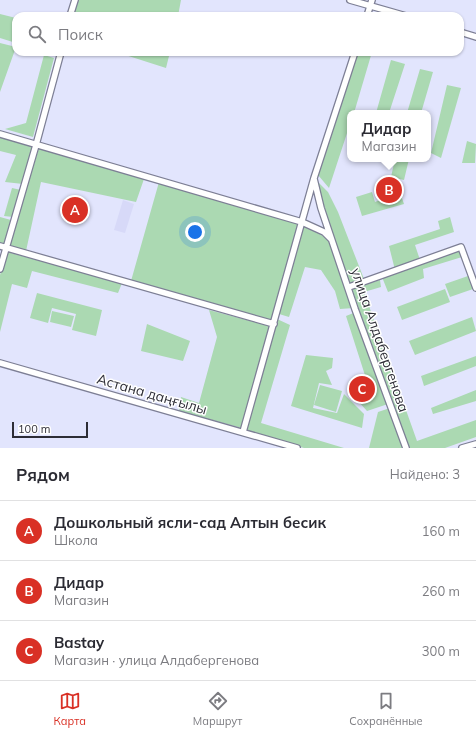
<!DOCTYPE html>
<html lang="ru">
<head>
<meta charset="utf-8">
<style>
  body { margin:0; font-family:Mulish,sans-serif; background:#f7f7f7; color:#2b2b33 }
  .scale { position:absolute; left:12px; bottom:10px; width:76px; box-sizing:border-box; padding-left:4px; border:2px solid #2d2d36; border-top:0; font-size:11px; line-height:14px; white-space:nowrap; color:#2d2d36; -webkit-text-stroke:3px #fff; paint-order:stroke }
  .you { position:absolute; left:195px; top:232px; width:14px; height:14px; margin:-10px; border:3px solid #fff; border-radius:50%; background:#1a73e8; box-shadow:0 0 0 6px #1a73e833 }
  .badge { display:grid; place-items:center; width:26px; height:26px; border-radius:50%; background:#d93025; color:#fff; font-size:13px; font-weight:700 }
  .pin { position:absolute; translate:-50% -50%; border:2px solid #fff; box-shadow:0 1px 4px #0006 }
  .popup { position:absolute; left:347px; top:110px; width:84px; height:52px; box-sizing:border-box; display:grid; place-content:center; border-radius:8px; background:#fff; filter:drop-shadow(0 1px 3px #0005); font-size:13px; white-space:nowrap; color:#7c7c81 }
  .popup b { font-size:15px; color:#2b2b33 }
  .popup::after { content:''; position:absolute; left:50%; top:100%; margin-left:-8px; border:8px solid transparent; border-top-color:#fff }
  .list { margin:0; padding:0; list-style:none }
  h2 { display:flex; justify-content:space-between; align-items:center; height:52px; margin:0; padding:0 16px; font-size:17px }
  h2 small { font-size:13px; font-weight:400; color:#7c7c81 }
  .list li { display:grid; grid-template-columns:26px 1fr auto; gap:12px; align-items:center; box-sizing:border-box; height:60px; padding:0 16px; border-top:1px solid #e1e1e2 }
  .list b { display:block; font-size:15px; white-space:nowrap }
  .list p { margin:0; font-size:13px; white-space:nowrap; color:#7c7c81 }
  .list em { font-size:13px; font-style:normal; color:#7c7c81 }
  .icon { flex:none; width:22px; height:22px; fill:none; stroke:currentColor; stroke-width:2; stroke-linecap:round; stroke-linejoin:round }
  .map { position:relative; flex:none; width:476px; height:448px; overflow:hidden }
  .search { position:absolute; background:#fff; box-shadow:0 1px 3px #0004; left:12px; right:12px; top:12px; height:44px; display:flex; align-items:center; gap:10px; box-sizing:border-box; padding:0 14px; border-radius:12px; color:#7c7c81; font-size:15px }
  .sheet { height:232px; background:#fff }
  nav { display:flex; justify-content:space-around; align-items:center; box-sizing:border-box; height:56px; border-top:1px solid #e1e1e2; background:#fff; font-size:11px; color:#7c7c81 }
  nav a { display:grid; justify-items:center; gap:2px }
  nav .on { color:#d93025 }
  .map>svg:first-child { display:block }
</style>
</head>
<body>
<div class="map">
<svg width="476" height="448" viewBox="0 0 476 448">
  <rect width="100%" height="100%" fill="#e2e5fd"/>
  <path fill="#d7d9f8" d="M123,200L134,204L125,233L114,230Z"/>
  <path fill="#abd9b2" d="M78,0H181L178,16H74Z
    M0,14L16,18V43L0,38Z
    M0,43L16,47L0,92Z
    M116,52H170L166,68Z
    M358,52H372L354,113H350V124L329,188L318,175Z
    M44,55L54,58L33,137L5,129L26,123Z
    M391,60L405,64L389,113H376Z
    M420,69L433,72L421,113H407Z
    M447,85L461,88L441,158L431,153Z
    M0,137L34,146L23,184L5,182L16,155L0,151Z
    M467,141L476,144L475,163H462Z
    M39,148L144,179L136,202L41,182L26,251L9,245Z
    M395,159H409L404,180L391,177Z
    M315,179L328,192L338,212L364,279L350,285Z
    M159,182L299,223L271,320L131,281Z
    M12,188L21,190L13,217L4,216Z
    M372,192L375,202L400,192L404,204L362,216L356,197Z
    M0,217L11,220L4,246L0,245Z
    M450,217L454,232L415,245L420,260L395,270L389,246L440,229L438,221Z
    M304,224L329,240L354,308L340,309L335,291L321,270L305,267L289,317L279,314Z
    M460,249L462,257L423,269L424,278L388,292L382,277Z
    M7,252L122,283L118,293L32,271L27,288L12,284L0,332V275Z
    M468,276L473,289L450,297L445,284Z
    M380,280L381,287L364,292L417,441L476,420V437L445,448H407L352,289Z
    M445,289L450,302L402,320L397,307Z
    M37,293L102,310L96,336L72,330L76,314L52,308L48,323L30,318Z
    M209,310L269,326L242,428L179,411L181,397L199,403L217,337Z
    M52,311L74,316L71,327L50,322Z
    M356,312L388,404L367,411L358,401L371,394L346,316Z
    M472,317L476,331L415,355L409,341Z
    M277,319L290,325L261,423L344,448H304L246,431Z
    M147,324L190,341L183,361L141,351Z
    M306,355L333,358L332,368L326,371L332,385L319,383L313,408L337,413L344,394L364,414L362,428L291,406Z
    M476,356V366L424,386L421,376Z
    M320,385L342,391L336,412L314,405Z
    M476,390V401L433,414L431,408Z
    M390,408L403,448H369L378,412Z"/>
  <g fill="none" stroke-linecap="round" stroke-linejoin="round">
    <defs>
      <path id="minor" d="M350,0L406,16
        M70,16L75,0
        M367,16L372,0
        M460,32L476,37
        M0,134L302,222L324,232L331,239
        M314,179L321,208L355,309L406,448
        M0,246L274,324
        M0,269L36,145L61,52
        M349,287L461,247L476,288
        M0,363L297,448
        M243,432L314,178L355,52
        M462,448L476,444"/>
    </defs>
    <use href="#minor" stroke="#7d7f95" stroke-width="8"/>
    <use href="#minor" stroke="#fff" stroke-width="5.5"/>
  </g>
  <g text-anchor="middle" stroke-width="3" stroke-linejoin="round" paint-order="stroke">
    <g font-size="14" fill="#2d2d36" stroke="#fff">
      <text transform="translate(380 340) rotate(71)" y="5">улица Алдабергенова</text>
      <text transform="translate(152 394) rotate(16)" y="5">Астана даңғылы</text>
    </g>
  </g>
</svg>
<div class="scale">100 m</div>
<div class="you"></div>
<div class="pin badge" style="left:75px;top:210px">A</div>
<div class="pin badge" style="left:389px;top:190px">B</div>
<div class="popup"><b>Дидар</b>Магазин</div>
<div class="pin badge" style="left:362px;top:389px">C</div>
<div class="search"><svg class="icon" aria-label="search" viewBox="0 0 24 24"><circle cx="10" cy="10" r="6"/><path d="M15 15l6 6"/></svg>Поиск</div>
</div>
<section class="sheet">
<h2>Рядом<small>Найдено: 3</small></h2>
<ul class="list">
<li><span class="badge">A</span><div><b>Дошкольный ясли-сад Алтын бесик</b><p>Школа</p></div><em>160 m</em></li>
<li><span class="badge">B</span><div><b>Дидар</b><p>Магазин</p></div><em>260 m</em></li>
<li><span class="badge">C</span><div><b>Bastay</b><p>Магазин · улица Алдабергенова</p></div><em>300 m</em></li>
</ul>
</section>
<nav>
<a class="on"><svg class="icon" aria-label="map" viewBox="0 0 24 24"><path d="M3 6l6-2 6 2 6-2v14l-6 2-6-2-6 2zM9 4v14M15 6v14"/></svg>Карта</a>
<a><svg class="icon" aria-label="directions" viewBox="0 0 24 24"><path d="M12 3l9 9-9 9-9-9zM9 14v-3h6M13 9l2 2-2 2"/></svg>Маршрут</a>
<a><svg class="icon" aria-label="saved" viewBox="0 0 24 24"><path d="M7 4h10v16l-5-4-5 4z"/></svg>Сохранённые</a>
</nav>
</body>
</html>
